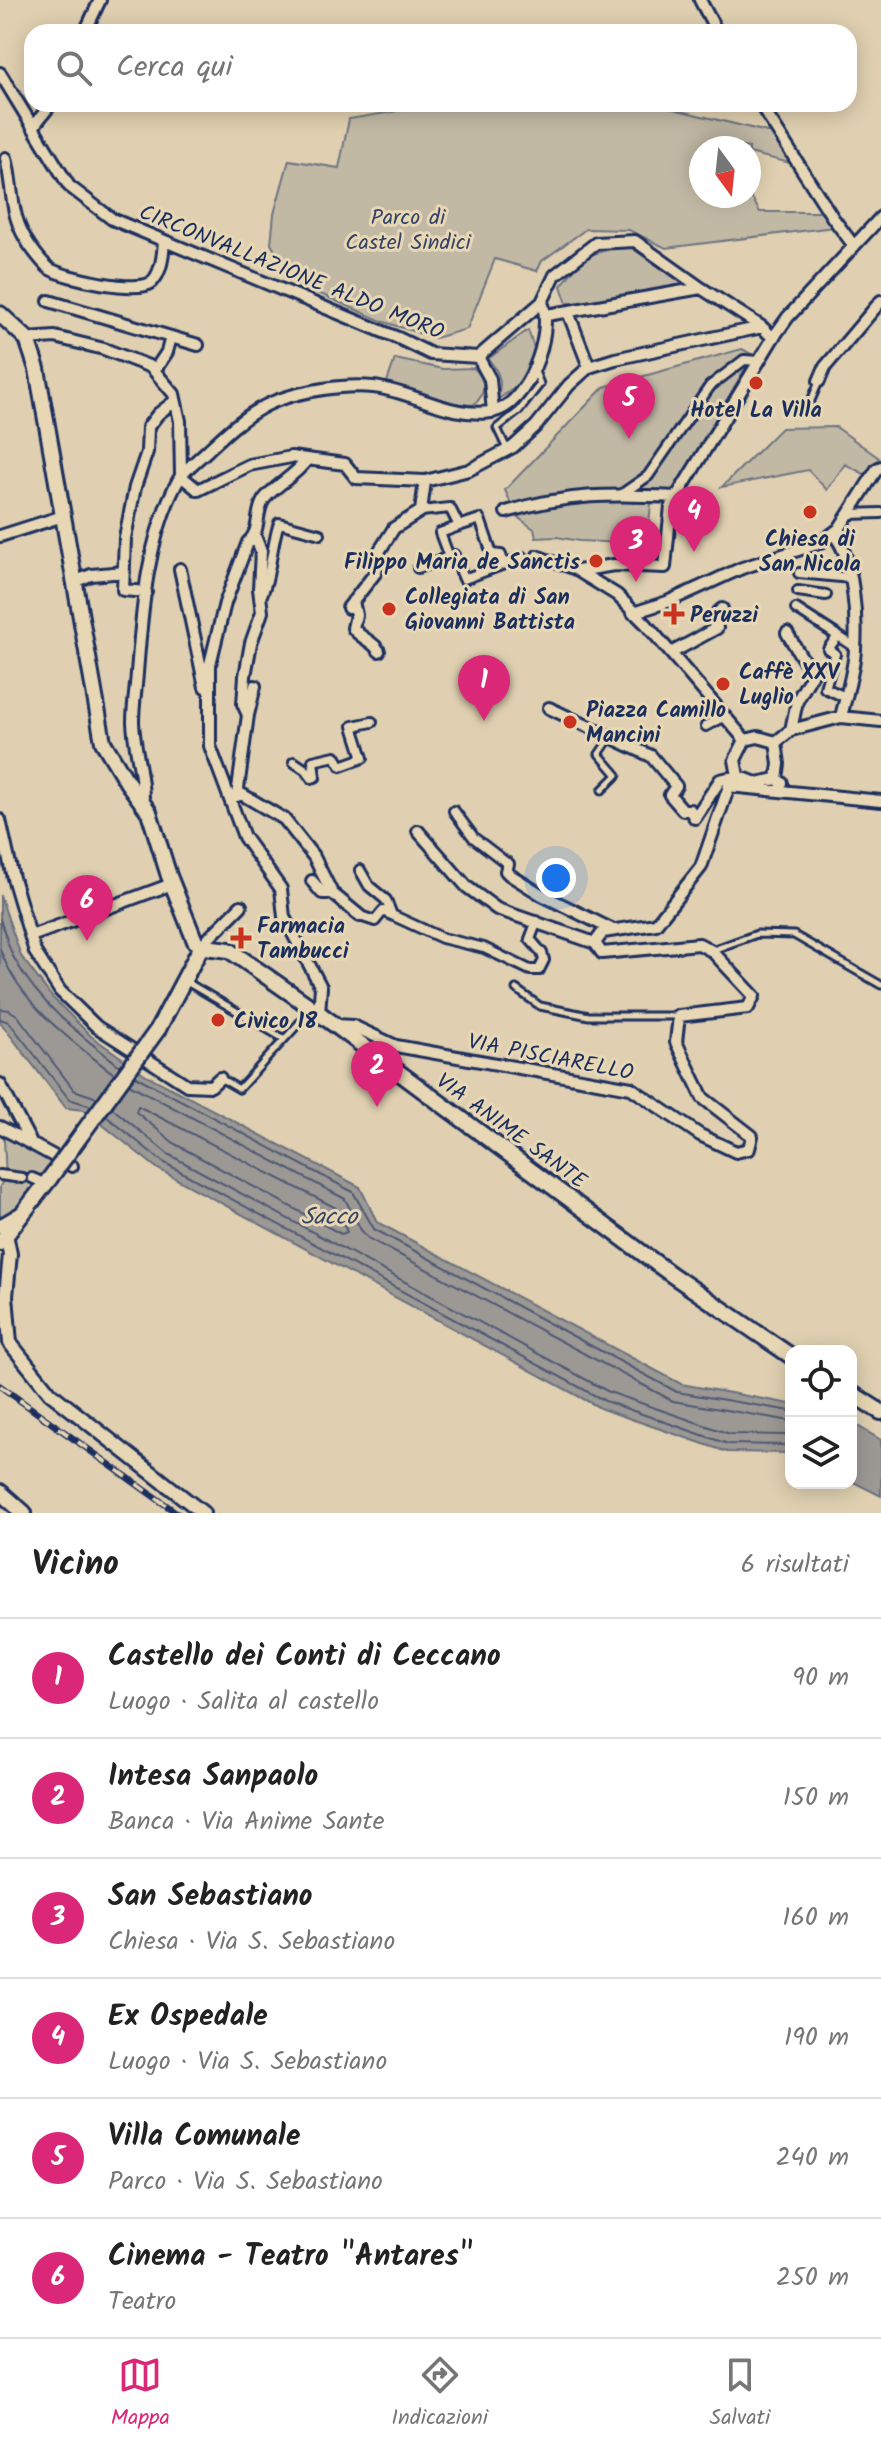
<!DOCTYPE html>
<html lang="it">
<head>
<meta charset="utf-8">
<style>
  body { margin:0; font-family:Kalam,sans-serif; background:#f2f2f2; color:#222 }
  .controls { position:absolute; right:24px; bottom:24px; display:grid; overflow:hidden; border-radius:16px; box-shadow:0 4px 20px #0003 }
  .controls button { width:72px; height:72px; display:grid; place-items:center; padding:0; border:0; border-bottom:2px solid #e0e0e0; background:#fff; color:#222; font:40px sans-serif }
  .compass { position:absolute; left:689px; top:136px; width:72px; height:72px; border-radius:50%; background:#fff; box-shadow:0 4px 20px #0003; rotate:165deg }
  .you { position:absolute; left:556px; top:878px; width:28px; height:28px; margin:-20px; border:6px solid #fff; border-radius:50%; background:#1a73e8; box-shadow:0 0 0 12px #1a73e833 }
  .badge { display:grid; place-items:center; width:52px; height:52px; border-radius:50%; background:#db2777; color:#fff; font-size:26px; font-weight:700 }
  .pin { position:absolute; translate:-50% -66px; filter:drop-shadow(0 2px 4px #0008) }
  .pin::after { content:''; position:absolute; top:42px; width:28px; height:24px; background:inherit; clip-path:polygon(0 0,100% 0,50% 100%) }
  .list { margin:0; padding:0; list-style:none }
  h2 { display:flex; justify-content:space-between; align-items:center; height:104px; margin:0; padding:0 32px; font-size:34px }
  h2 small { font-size:26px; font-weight:400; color:#767676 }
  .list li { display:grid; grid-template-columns:52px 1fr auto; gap:24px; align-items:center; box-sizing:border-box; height:120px; padding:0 32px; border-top:2px solid #e0e0e0 }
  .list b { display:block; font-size:30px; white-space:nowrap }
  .list p { margin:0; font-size:26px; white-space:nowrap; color:#767676 }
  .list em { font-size:26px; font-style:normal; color:#767676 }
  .icon { flex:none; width:44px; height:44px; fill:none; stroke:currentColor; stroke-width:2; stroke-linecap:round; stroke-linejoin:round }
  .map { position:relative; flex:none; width:881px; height:1513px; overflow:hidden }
  .search { position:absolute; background:#fff; box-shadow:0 4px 20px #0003; left:24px; right:24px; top:24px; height:88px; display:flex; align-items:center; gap:20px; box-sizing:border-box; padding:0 28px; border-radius:24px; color:#767676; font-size:30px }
  .sheet { height:824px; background:#fff }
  nav { display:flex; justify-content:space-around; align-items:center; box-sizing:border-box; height:112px; border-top:2px solid #e0e0e0; background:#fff; font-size:22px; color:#767676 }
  nav a { display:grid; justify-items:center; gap:4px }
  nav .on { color:#db2777 }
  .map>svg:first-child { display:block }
</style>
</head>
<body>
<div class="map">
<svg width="881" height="1513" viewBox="0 0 881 1513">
  <rect width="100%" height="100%" fill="#e0d0b1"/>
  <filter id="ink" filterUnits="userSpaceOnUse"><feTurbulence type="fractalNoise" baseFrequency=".0125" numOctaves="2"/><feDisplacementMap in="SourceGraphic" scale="16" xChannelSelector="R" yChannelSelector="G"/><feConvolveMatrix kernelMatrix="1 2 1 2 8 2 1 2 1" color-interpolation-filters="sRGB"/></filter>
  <g filter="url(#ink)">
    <path fill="#c2b9a5" stroke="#6e7482" stroke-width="2" d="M440,104H653L771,133L790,163L749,153V148L721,145L722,148H701V196H749V193L760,212H820L834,227L666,248L629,230L586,229L542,261L537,271L495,259L467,329L435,338L384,322L295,283L271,244L274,214L289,160L339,168L349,119Z
      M626,244L678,280L683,288L571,306L570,303L567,304L561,286L584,257Z
      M528,330L535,351L520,384L497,400C503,382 500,373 488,359Z
      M742,349L753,355L666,504L651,503L647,544L579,541L557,537L536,538L534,529L516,516L505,490L604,387Z
      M395,359L443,369L474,368C486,380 487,395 473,405L449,403L387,382Z
      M836,427L879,458L866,475L845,464L827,490L808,470L722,487L781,428Z
      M8,1136L56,1160L27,1201L0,1218V1186L6,1177L4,1139Z"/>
    <path fill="#9c9995" stroke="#686f7f" stroke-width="2" d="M0,895L21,956L52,997L91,1036L146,1075L360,1187L377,1222L681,1384L791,1404V1453L727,1452L602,1409L158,1169L84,1110L66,1108L0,1022Z
      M851,1422L881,1440V1496L851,1481Z"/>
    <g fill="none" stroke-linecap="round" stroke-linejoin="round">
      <path stroke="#4f5974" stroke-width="2" d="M0,919C5,932 8,948 15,960C40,1005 81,1036 120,1066
        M0,949C19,1003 71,1041 114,1074
        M0,1009L9,1010L17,1015L74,1090L97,1098
        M0,1019L9,1022L69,1099L91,1106
        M135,1076L353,1192L374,1229L677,1392L791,1411
        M129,1084L345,1199L361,1230L368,1238L673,1401L791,1421
        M138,1106L336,1208L347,1232L341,1234L175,1144L136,1112Z
        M112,1108L168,1154L609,1392L730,1434L791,1435
        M106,1116L163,1162L605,1401L728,1444L791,1445"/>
      <defs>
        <path id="service" d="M809,405L819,382
          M507,449L497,428L519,411L540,384L534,369
          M602,790L617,775L599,754L610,738
          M713,950L757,934L794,935L881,985
          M185,981L284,1039
          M516,989L540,1006L589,1016H678
          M220,1078L239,1089L312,1009"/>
        <path id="pedestrian" d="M622,494L648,476L710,386L744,360L759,361
          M421,511L450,508L459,526L480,519L492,554L501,555L504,564
          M849,514L881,513
          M537,555L578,571
          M449,557L440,533L459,526
          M418,568L454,555L464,579L523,557
          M799,573L851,578
          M798,591L826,595
          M260,599C271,579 271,546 279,523L320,534
          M796,609L855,647
          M838,636L828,649L835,654L825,688L845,697
          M706,726L725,716
          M294,762L306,770L312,778L315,777L313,761L335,756L341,766L363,758L353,726L372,722
          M454,811L474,838L508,864
          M360,870L369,886L386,900L392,915
          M360,916L375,921L383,911L442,938L484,948L530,970H539L544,960L542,953L530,939L537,921
          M0,1175L22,1178
          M32,1178L46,1184"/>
        <path id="minor" d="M700,0L717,32
          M85,32L100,0
          M0,73L69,186L112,219L398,338L431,354L478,357L542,302L555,275L596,243L635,241L701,288L762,327L773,338L788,317L881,217
          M760,104L833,218L854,246
          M33,127L51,104
          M6,158C14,191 9,216 30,246C35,253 43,264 50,269C65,278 139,294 152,282C162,272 163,254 164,241
          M49,301L198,345
          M568,312L589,367
          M547,315L701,288
          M27,339L55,337L104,349L151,367L174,394L180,421L181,476L198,490L249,465L291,457L345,464L356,478L425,481L469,470L513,447L536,426L569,385L589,367L615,359L762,327
          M478,357L490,379L493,412
          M155,370L167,352L171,337
          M819,381L825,367L881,301
          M306,461C295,476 270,489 263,501C255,515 261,531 248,542L225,603L210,664V746L244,837L281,889L284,917L321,987L319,1013
          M506,512C569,493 612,494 677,497
          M834,535C854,557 857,619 855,649C854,672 846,695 841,717
          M0,536L63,516
          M180,569L205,687
          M578,571L614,565L665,567L671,506L773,338
          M578,571L617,595L646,624L745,740
          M74,582L91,575L124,572
          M146,592L123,590L125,538L135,487L147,452L148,427L158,414L175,401
          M353,601L356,615L353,628C361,639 372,640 379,651
          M348,608L376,572L380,550L394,528L421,511L425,481
          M633,613L667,602L742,568L820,543L839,529L877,469L881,467
          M787,633L802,658L814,671L797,701L791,730
          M671,653L717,628L711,619L722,609
          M549,708L651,756L676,786L670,795L683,810H690L695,818L720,780L738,776
          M248,715L243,704L245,676L251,643L262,612L259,589L261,551L255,536
          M745,740L735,760L738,776L756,783L777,779
          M745,740L758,737L776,742
          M776,742L791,730L841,717L881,721
          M776,742L779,764L777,779L782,783
          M238,792L284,819L314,857L332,893L360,916
          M237,796L248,715L255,686
          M143,800C143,773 134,748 133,722C133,706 136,689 137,673C142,609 147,536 179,479C186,468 200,458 209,449C225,434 241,419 261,408C289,392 341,384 373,387C413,391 449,418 491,412C528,407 554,333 542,302
          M0,820L13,878L35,952L60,991L97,1027L187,1085L211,1086L220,1078
          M418,831L467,887L497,909L595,943
          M508,864L506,871L510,875L542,895L613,930
          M312,881L322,893H332
          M31,936L172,884
          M204,943L241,906
          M336,1025L353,1026L396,1046L631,1088L700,1135L736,1152L749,1149L752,1136L703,1098L676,1042L679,1016L748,1008L754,996L712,951L699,944L602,953L595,943L603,932L656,924L701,867L729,786L881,801
          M0,1084L30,1141
          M0,1127L72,1166"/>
        <path id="tertiary" d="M0,1226L22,1213
          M6,1234L10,1254L6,1296L10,1343L50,1393L203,1513"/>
        <path id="secondary" d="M0,314L27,339L37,369L103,742L127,782L149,812L169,876L195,941
          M205,947L229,950L312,1008L672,1275L791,1356
          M158,1029L198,953
          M0,1243L50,1178
          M851,1393L881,1412
          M0,1492L24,1513"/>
      </defs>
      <use href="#service" stroke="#1b2f5e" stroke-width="11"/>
      <use href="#pedestrian" stroke="#1b2f5e" stroke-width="14"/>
      <use href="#minor" stroke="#1b2f5e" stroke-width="16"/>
      <use href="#tertiary" stroke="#1b2f5e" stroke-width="18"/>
      <use href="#secondary" stroke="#1b2f5e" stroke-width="20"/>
      <use href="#service" stroke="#e8d7b4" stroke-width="5"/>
      <use href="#pedestrian" stroke="#e8d7b4" stroke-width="8"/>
      <use href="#minor" stroke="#e8d7b4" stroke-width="10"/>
      <use href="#tertiary" stroke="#e8d7b4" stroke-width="12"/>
      <use href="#secondary" stroke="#e8d7b4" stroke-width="14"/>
      <defs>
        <path id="rail" d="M0,1386L177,1513"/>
      </defs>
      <use href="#rail" stroke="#1b2f5e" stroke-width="7"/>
      <use href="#rail" stroke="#e8d7b4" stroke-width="4" stroke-dasharray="12" stroke-linecap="butt"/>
      <defs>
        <path id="secondary-bridge" d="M50,1178L158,1029"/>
      </defs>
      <use href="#secondary-bridge" stroke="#1b2f5e" stroke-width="20" stroke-linecap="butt"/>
      <use href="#secondary-bridge" stroke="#e8d7b4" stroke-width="14"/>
    </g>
  </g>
  <g fill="#c8321e" stroke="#e8d7b4" stroke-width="3">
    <circle cx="756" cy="383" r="8"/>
    <circle cx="810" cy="512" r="8"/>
    <circle cx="596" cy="561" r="8"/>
    <circle cx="389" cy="609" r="8"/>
    <path d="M670 602h8v8h8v8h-8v8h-8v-8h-8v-8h8z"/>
    <circle cx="723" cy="684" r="8"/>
    <circle cx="570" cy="722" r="8"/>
    <path d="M237 926h8v8h8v8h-8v8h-8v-8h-8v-8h8z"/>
    <circle cx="218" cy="1020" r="8"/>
  </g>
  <g text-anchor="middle" stroke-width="6" stroke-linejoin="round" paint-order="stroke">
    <g font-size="22" fill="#344469" stroke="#e8d7b4">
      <text x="408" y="224">Parco di<tspan x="408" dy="25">Castel Sindici</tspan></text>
    </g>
    <g font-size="22" fill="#1b2f5e" stroke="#e8d7b4">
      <text transform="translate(292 271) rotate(22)" y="8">CIRCONVALLAZIONE ALDO MORO</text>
      <text transform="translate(551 1056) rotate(11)" y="8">VIA PISCIARELLO</text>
      <text transform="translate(512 1130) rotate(36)" y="8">VIA ANIME SANTE</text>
    </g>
    <g font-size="22" font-weight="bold" fill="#1b2f5e" stroke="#e8d7b4" text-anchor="start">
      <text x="756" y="417" text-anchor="middle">Hotel La Villa</text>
      <text x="810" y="546" text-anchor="middle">Chiesa di<tspan x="810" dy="25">San Nicola</tspan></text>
      <text x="580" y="569" text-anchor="end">Filippo Maria de Sanctis</text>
      <text x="405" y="604">Collegiata di San<tspan x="405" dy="25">Giovanni Battista</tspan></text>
      <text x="690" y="622">Peruzzi</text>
      <text x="739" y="679">Caffè XXV<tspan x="739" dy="25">Luglio</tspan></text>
      <text x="586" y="717">Piazza Camillo<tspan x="586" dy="25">Mancini</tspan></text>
      <text x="257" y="933">Farmacia<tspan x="257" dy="25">Tambucci</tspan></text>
      <text x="234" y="1028">Civico 18</text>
    </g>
    <g font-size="24" font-style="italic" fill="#354469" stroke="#e8d7b4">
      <text x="329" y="1224">Sacco</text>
    </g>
  </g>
</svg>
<div class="controls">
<button><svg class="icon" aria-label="locate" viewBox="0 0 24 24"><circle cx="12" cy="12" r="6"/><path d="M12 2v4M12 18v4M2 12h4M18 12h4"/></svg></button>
<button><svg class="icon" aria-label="layers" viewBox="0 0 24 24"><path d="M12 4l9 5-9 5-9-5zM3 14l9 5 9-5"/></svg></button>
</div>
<svg class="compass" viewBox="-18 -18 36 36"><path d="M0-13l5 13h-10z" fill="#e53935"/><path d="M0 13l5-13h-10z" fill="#767676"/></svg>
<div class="you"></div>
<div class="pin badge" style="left:484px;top:721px">1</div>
<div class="pin badge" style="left:377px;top:1107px">2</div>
<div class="pin badge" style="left:636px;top:582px">3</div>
<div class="pin badge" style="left:694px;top:552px">4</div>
<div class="pin badge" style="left:629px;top:439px">5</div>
<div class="pin badge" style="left:87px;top:941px">6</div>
<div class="search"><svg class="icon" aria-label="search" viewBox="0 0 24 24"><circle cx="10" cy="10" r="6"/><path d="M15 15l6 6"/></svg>Cerca qui</div>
</div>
<section class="sheet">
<h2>Vicino<small>6 risultati</small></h2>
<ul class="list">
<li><span class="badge">1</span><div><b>Castello dei Conti di Ceccano</b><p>Luogo · Salita al castello</p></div><em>90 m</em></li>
<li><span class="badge">2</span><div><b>Intesa Sanpaolo</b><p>Banca · Via Anime Sante</p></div><em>150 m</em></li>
<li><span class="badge">3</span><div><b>San Sebastiano</b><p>Chiesa · Via S. Sebastiano</p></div><em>160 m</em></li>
<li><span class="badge">4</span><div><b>Ex Ospedale</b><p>Luogo · Via S. Sebastiano</p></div><em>190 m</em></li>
<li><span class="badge">5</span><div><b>Villa Comunale</b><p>Parco · Via S. Sebastiano</p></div><em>240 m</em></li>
<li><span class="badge">6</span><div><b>Cinema - Teatro &quot;Antares&quot;</b><p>Teatro</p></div><em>250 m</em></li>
</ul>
</section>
<nav>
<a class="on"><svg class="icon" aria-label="map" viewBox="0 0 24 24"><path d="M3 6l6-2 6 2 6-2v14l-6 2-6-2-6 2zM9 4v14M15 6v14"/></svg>Mappa</a>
<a><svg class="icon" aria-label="directions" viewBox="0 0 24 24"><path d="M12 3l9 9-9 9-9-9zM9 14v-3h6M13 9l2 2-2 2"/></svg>Indicazioni</a>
<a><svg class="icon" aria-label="saved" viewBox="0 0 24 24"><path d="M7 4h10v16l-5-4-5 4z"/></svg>Salvati</a>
</nav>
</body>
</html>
